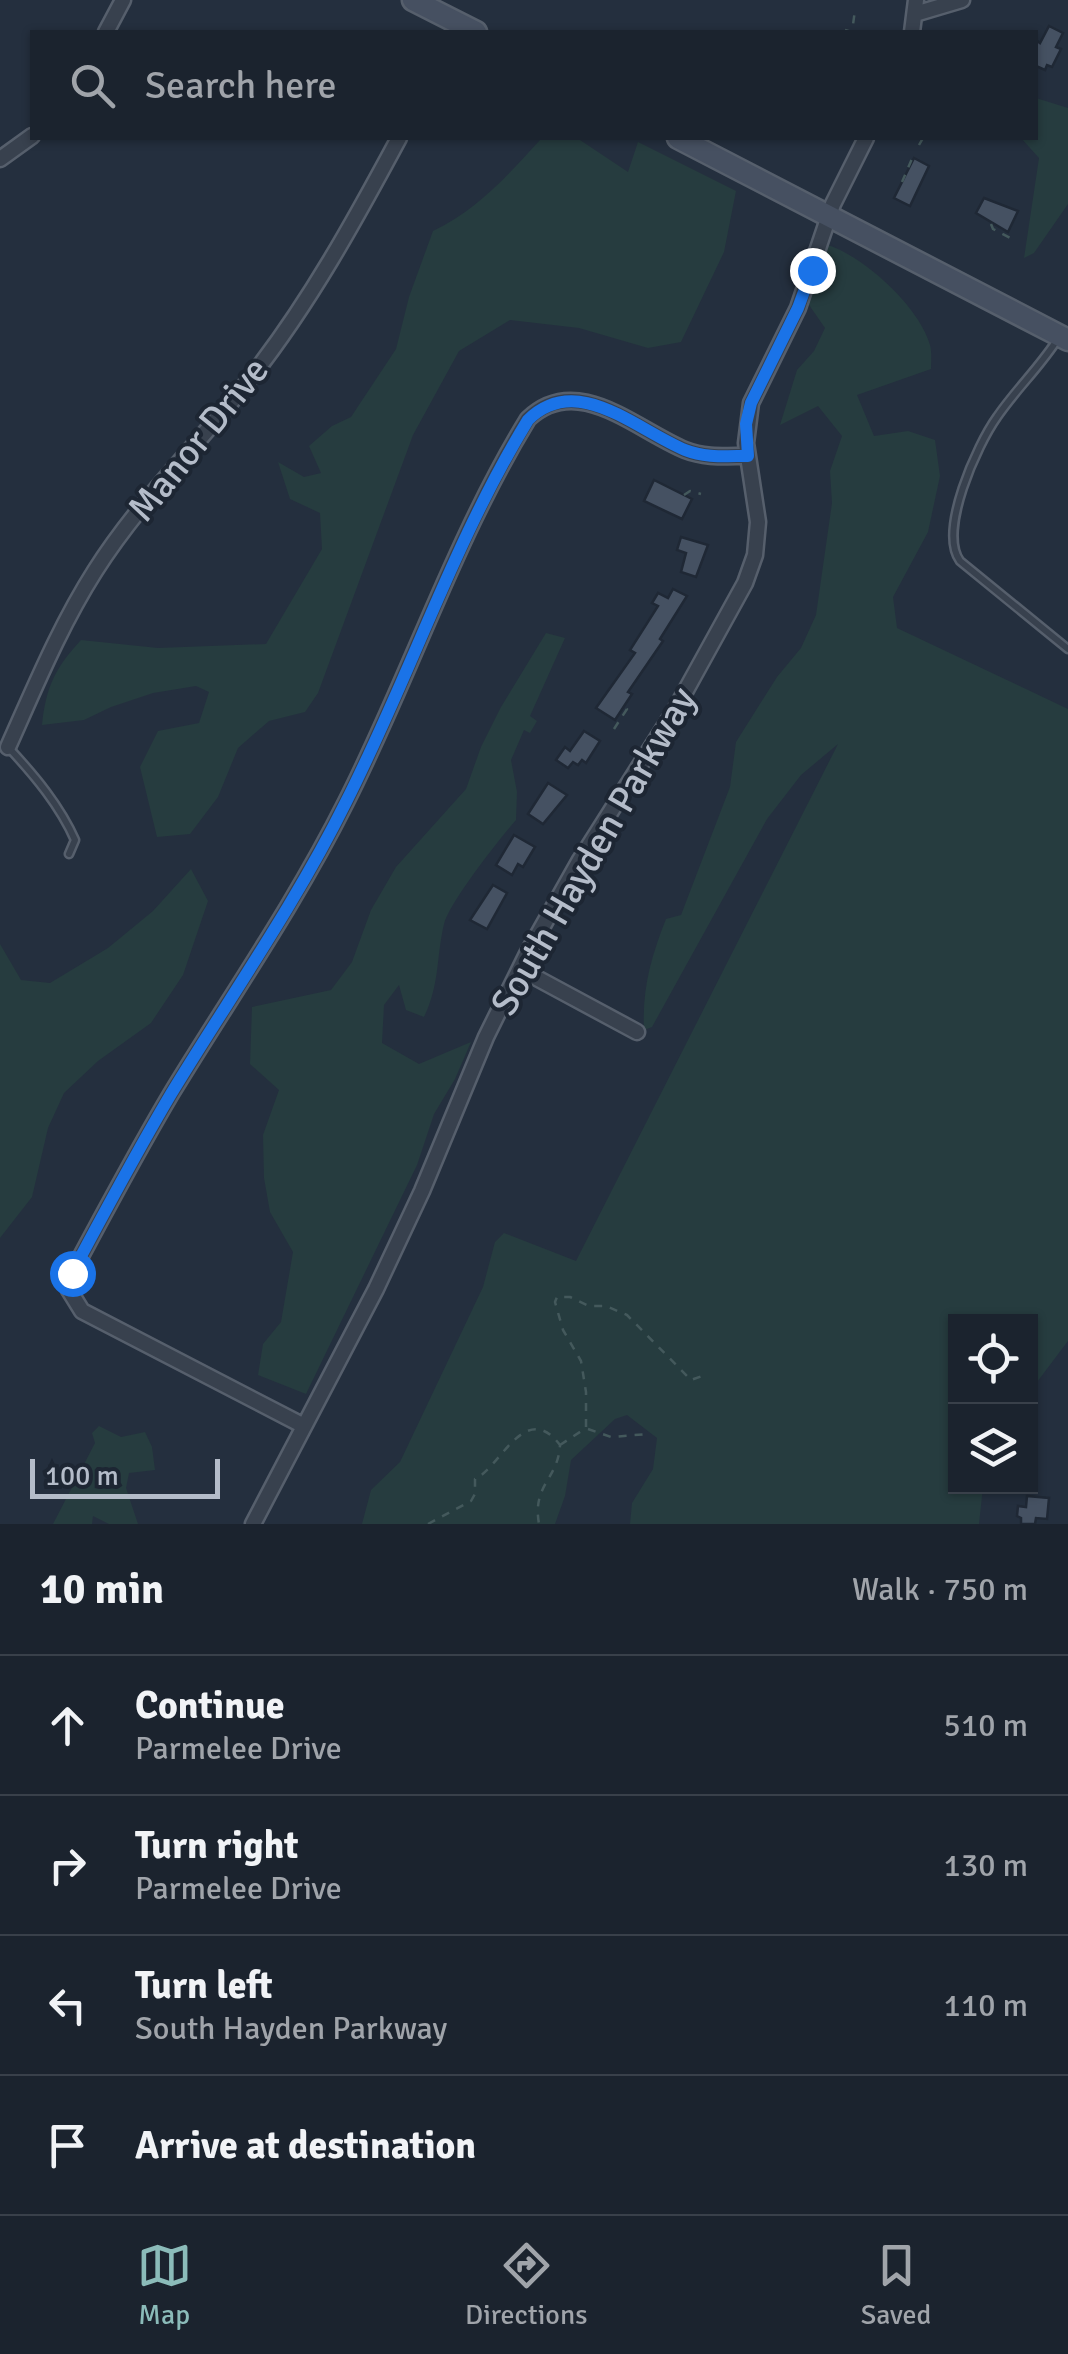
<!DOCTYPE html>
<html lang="en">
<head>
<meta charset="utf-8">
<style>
  body { margin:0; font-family:Signika,sans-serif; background:#242b36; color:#f1f3f6 }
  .controls { position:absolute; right:30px; bottom:30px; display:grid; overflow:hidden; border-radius:0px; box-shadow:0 2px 8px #0004 }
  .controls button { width:90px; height:90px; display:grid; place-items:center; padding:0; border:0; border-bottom:2px solid #39404a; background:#1b232e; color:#f1f3f6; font:50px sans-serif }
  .scale { position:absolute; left:30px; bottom:25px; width:190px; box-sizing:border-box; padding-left:10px; border:5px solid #b4bcc9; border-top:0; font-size:28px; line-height:35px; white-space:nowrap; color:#b4bcc9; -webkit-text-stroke:8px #1d2633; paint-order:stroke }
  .stop { position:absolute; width:30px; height:30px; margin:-22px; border:8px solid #1a73e8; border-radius:50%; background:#fff }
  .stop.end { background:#1a73e8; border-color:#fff; box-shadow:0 2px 10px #0008 }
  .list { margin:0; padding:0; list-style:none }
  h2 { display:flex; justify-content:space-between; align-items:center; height:130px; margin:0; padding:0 40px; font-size:42px }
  h2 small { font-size:32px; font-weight:400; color:#a0a4aa }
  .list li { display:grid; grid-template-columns:65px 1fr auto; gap:30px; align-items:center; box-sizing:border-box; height:140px; padding:0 40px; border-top:2px solid #39404a }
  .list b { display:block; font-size:38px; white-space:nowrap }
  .list p { margin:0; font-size:32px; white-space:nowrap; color:#a0a4aa }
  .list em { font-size:32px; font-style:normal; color:#a0a4aa }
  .icon { flex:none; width:55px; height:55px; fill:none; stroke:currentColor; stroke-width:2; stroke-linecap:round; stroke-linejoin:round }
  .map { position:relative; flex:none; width:1068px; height:1524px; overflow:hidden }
  .search { position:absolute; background:#1b232e; box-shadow:0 2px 8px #0004; left:30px; right:30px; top:30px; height:110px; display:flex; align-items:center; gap:25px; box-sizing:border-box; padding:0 35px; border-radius:0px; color:#a0a4aa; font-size:38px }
  .sheet { height:690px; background:#1b232e }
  nav { display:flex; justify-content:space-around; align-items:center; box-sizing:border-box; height:140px; border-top:2px solid #39404a; background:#1b232e; font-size:28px; color:#a0a4aa }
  nav a { display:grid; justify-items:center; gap:5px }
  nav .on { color:#8bbbb9 }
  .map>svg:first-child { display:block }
</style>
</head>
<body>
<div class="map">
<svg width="1068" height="1524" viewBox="0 0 1068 1524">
  <rect width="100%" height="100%" fill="#242f3e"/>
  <path fill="#263c3f" d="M1036,98L1068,108V204L1034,253L1024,258L1039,158L1021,138H1036Z
    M577,138L628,172L638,142L736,191L724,252L681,342L648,348L579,328L510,320L459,351L413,435L318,693L305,712L269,721L238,748L218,797L190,834L157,837L140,767L158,731L199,723L209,692L196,686L153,693L111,707L84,720L42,725C46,687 55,668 81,640L158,648L266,644L322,549L320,513L290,499L278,462L304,477L321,473L309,446L332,426L351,417L396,349L409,297L433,231C477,210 507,176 540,140Z
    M828,245C864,257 919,306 930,345C932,352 931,362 931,369L857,395L874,436L908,431L935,440L940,476L928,532L893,597L897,628L1068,709V1341L1031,1390L1030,1322H956V1486L983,1487L979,1524H630L632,1503L653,1469L657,1438L627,1415L615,1419L571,1460L565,1496L555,1524H362L371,1490L400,1462L483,1287L495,1242L504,1233L576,1261L838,744L801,775L767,819L652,1027L644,1030C642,989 651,957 666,919L681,915L730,787L736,742L777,677L801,648L816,615L832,503L830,471L842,436L818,406L780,425L797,370L814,351L825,328L807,302Z
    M546,633L565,638L530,716L537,721L530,733L524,730L511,760L517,792L516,820C500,838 449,903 444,924C436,958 440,984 424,1017L406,1010L399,985L384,1005L382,1043L419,1064L471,1042L455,1079L434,1114L417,1165L306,1394L258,1375L263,1344L281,1322L293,1252L270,1212L264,1178L263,1135L279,1090L250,1064L252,1007L331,990L352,962L371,910L396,867L466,789L481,747L501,707Z
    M191,869L208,901L183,975L151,1023L98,1061L64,1093L48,1128L32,1197L0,1238V944L21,980L50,983L108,948L153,911Z
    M99,1426L121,1437L145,1432L152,1447L155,1470L129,1473L126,1488L138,1524H109L93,1516L92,1524H53L95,1443L92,1433Z"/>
  <path fill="#455162" stroke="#1f2835" stroke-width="2.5" d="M1049,26L1063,33L1056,47L1061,49L1052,67L1047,65L1045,70L1036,66V40L1040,43Z
    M914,158L929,166L910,206L894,198Z
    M984,198L1018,211L1008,232L976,213Z
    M654,480L692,499L682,519L644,501Z
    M681,537L708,545L696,577L681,572L686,553L677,550Z
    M673,589L687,596L660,639L663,641L628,692L632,694L615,720L596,708L635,653L630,650L658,606L652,603L658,593L668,598Z
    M584,731L600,741L586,763L582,760L578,765L573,762L568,768L556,760L565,747L570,751Z
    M548,783L567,795L543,824L528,814Z
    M514,835L535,847L523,867L518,864L512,875L496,865Z
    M493,885L507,893L487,929L470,920Z
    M1027,1496L1049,1498L1047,1519L1036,1518L1035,1524H1021V1518L1017,1516L1018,1506L1026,1507Z"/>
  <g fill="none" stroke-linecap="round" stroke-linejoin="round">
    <defs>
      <path id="lane" d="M1059,337C1041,366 1016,389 997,417C977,445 938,531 960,561L1068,649
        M9,748C35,776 60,806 75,840L69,854"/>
      <path id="street" d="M915,14L962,0
        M106,32L123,0
        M912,32L916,0
        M0,159L32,136
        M8,747C35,687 60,626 95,571C140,500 201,442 252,376C310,302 355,220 399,138
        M520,969L637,1032
        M304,1426L82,1311L69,1290L72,1273C104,1213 136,1153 171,1094C230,997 295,904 346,802C410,676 454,540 528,419C577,372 635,429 685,450C705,458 726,456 747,456
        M253,1524L376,1289L422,1191L486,1037L527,954L580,860L675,710L745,583L755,555L758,522L746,443L751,403L798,308L833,204L866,138"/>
      <path id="secondary" d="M413,0L476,32
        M678,138L1068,340"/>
    </defs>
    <use href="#lane" stroke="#565f6c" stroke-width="11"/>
    <use href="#street" stroke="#565f6c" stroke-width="19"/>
    <use href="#secondary" stroke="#565f6c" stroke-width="25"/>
    <path stroke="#44595c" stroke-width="2.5" stroke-dasharray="8 8" stroke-linecap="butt" d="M845,30L852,32L855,10
      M919,145L923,138
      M902,182L914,154
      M991,224L993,229L1014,240
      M684,495L690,491L701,494
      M614,729L627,709L623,707
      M588,1429L611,1437L648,1434
      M560,1445L586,1428V1392L581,1361L563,1330L555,1302L557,1297H570L589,1306H606L627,1315L691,1380L702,1376
      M428,1524L471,1501L475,1494V1479C501,1467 525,1399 560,1445C558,1480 532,1484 539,1524"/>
    <use href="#lane" stroke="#38414e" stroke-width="6"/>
    <use href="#street" stroke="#38414e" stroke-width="14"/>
    <use href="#secondary" stroke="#465061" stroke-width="20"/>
  </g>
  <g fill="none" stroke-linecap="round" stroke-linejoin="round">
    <path stroke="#1a73e8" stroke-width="12" d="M72,1273C104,1213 136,1153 171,1094C230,997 295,905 346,802C410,676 454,541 528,420C577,372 635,429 685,450C705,458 726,456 748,456L746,424L751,403L798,308L812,270"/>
  </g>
  <g text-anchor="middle" stroke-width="8" stroke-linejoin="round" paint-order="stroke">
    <g font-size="38" fill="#b4bcc9" stroke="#1d2633">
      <text transform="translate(198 439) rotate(-51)" y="13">Manor Drive</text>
      <text transform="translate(593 851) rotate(-60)" y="13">South Hayden Parkway</text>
    </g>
  </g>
</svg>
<div class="controls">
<button><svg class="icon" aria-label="locate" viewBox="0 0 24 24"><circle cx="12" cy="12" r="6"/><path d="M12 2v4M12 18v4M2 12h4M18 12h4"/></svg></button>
<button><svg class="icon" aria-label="layers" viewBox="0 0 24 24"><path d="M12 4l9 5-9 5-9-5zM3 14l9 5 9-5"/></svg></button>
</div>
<div class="scale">100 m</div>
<div class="stop" style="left:72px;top:1273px"></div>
<div class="stop end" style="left:812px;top:270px"></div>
<div class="search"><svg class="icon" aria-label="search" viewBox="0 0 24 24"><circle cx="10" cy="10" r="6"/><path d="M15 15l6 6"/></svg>Search here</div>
</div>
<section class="sheet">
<h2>10 min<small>Walk · 750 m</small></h2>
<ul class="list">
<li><svg class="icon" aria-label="ahead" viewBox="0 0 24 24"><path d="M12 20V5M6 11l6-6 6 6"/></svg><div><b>Continue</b><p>Parmelee Drive</p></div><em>510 m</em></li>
<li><svg class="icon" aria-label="right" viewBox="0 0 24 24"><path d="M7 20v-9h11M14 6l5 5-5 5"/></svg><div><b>Turn right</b><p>Parmelee Drive</p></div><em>130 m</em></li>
<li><svg class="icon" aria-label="left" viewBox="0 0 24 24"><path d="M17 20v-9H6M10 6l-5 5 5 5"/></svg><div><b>Turn left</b><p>South Hayden Parkway</p></div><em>110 m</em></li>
<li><svg class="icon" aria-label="arrive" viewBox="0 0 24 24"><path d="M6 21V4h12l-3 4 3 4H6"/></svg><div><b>Arrive at destination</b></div></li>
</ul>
</section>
<nav>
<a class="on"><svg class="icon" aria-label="map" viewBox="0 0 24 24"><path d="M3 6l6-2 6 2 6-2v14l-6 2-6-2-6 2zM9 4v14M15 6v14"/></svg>Map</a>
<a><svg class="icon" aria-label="directions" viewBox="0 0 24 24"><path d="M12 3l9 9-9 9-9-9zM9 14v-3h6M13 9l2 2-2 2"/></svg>Directions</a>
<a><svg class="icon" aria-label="saved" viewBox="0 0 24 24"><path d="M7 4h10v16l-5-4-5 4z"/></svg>Saved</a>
</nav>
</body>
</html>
